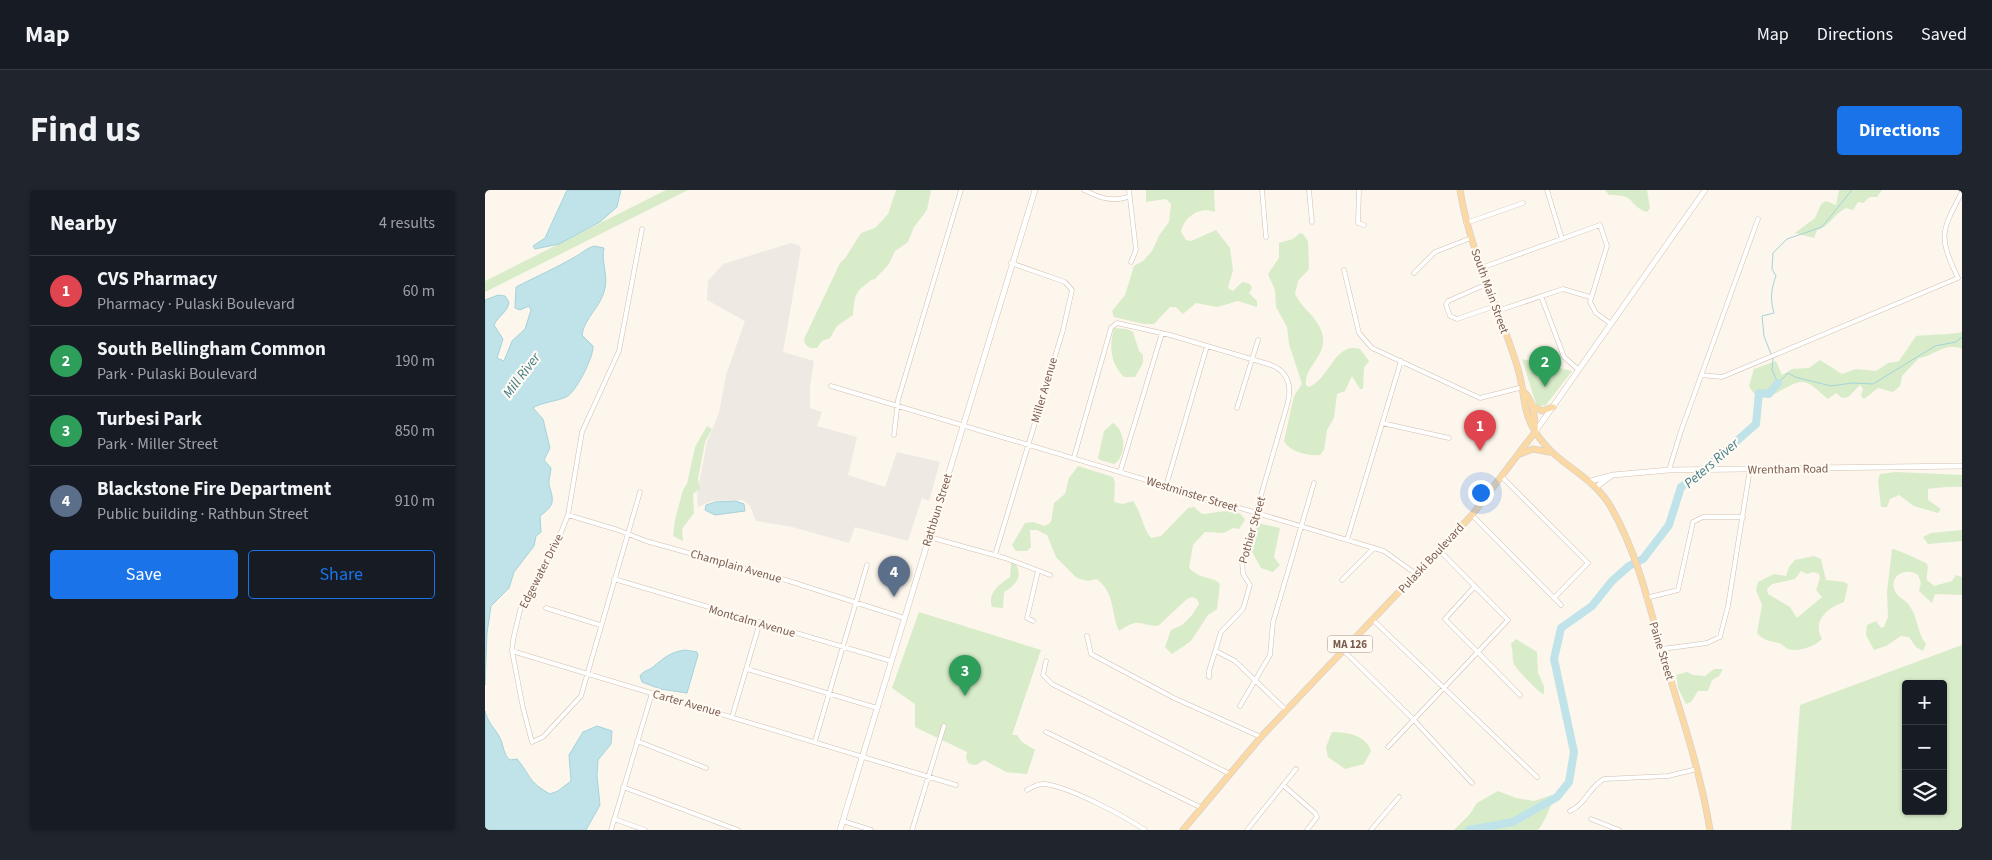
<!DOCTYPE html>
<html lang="en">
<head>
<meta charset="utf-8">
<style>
  body { margin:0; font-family:"Source Sans 3",sans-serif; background:#20242c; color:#f1f3f6 }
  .controls { position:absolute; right:15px; bottom:15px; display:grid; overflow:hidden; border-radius:5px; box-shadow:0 1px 4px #0004 }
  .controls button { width:45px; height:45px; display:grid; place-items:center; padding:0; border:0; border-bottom:1px solid #363941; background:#171b24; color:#f1f3f6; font:25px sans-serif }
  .you { position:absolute; left:995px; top:302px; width:18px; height:18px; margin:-12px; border:4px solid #fff; border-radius:50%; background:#1a73e8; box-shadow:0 0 0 8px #1a73e833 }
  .badge { display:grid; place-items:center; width:32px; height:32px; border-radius:50%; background:#1a73e8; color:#fff; font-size:16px; font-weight:700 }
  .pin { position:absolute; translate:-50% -41px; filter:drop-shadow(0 1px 2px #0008) }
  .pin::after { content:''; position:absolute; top:26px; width:18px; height:15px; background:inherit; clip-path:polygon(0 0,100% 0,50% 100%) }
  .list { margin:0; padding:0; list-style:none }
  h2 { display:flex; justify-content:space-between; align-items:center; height:65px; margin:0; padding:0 20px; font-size:21px }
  h2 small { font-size:16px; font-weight:400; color:#9ea1a6 }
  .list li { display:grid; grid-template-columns:32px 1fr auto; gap:15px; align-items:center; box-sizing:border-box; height:70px; padding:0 20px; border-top:1px solid #363941 }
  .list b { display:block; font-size:19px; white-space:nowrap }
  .list p { margin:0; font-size:16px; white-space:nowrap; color:#9ea1a6 }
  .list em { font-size:16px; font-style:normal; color:#9ea1a6 }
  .actions { display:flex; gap:10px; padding:15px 20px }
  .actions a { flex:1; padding:11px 0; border:1px solid #1a73e8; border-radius:5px; text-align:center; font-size:18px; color:#1a73e8 }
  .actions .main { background:#1a73e8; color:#fff }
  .icon { flex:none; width:28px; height:28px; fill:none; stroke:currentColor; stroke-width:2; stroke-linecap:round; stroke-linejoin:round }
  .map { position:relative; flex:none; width:1477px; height:640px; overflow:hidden; border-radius:5px }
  header { display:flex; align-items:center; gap:30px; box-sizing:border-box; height:70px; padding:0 25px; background:#171b24; border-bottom:1px solid #363941 }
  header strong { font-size:24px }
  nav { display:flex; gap:28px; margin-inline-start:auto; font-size:18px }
  .intro { display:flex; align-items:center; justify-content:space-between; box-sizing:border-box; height:120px; padding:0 30px }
  h1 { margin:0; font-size:35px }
  .button { padding:12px 22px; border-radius:5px; background:#1a73e8; color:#fff; font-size:18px; font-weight:700 }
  main { display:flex; gap:30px; padding:0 30px }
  aside { flex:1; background:#171b24; border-radius:5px; box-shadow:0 1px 4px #0004 }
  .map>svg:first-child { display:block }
</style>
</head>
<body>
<header>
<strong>Map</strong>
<nav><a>Map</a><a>Directions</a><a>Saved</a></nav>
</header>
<div class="intro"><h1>Find us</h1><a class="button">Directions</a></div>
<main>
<aside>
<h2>Nearby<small>4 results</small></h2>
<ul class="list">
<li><span class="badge" style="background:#e0444e">1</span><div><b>CVS Pharmacy</b><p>Pharmacy · Pulaski Boulevard</p></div><em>60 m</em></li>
<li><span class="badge" style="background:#2e9e5b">2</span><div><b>South Bellingham Common</b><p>Park · Pulaski Boulevard</p></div><em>190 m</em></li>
<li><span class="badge" style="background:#2e9e5b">3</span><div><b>Turbesi Park</b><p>Park · Miller Street</p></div><em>850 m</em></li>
<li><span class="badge" style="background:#5c6f8a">4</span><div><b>Blackstone Fire Department</b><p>Public building · Rathbun Street</p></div><em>910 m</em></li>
</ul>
<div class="actions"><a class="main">Save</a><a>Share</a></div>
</aside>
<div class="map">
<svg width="1477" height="640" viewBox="0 0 1477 640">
  <rect width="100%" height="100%" fill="#fdf6ec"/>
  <path fill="#efe9e4" d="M306,53L314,55L316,59L298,162L329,171L325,197V218L337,222L332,236L372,247L363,285L400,297L412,262L455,272L444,311L437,308L423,351L370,337L364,353L307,337L271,331L265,316L258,310L227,311L213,317L212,305L222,252L234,223L241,185L260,131L222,110L223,91L238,74Z"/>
  <path fill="#d8ecc9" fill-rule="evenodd" d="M181,0H203L0,102V91Z
    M411,0H446L442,20L429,37L423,52L410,61L404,74L390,89C384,90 385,92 380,95C369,102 369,112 368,125L352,136L345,148L337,151L332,158H325L320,154L319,149L355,73L361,67L376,43L390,38L403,24Z
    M661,0H729L730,22C716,16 699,26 696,42L701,50L706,51L731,40L745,58L748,80L743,98L748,101L757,92L765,94L767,98L764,103L772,111V117L753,111L732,117L711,113L698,124L691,117H685L669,134H659L629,127L627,121L640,105L649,76L658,71L667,61L675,44L684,32L686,14L681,9L661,12Z
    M1120,0H1162L1165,18L1162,22C1143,16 1152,4 1124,5Z
    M1354,0H1403H1397L1392,7H1385L1378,13L1373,12L1368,20L1361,18C1349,24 1344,37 1332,40L1329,48L1310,43L1330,28L1336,14L1341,11L1351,15Z
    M815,43L818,44L823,51L824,79L813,91L810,104C816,117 828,124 834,136C849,163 819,174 821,195L824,197C845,189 849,152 875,159L884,171L879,178L878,199H875L867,186L860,201L852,204L849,228L842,240L839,260L835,265C822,266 805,262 799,251L809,206L817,194L804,154L802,137L791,117L790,100L783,84L794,68V53L808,49Z
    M629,138L642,139L648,142L654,161L658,165V173L650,187H639C625,173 624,156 629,138Z
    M1477,138V159C1461,151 1449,166 1434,168L1417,186L1415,196L1408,202L1393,198L1379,209L1376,206L1378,199L1375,195L1363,207L1357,208L1351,203L1343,209C1336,204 1330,196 1322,193C1304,185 1279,226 1264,196L1269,179L1291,171L1297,185L1307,179L1324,178L1335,170L1357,184L1371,179L1391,181L1403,173L1414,171L1431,146C1439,145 1474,144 1477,142Z
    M1037,169L1087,181L1061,215L1055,216L1051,214Z
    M628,233C641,241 642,266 629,274L615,270L613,268L619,241Z
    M222,236L227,239L220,252L213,289L215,299L208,304L209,323L197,339L198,351L188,346L190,330L198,300L202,294L210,257Z
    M593,276L628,287L630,293L629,312L638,314L648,311C657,323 657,337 666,348L676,346L703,318L709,317L717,324C730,324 753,314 760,330L754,339L748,338L739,343L720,342L708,355L704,378C715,390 728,386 735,394L732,419L723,425L706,451L687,464L680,457L686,440L697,435L707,425L714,414L712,409L707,407L702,409L673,436C652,435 655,427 634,441C625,420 631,405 612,389L603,391L592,388L571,367L562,345L552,340H545L546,357L542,361H531L527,355L540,333L548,332L560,336L566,332L569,313L580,304L584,288Z
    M1411,282L1477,285V297C1473,296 1446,298 1443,299V310L1456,319L1453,323L1429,316L1414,305L1405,309L1402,317H1396L1393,291L1395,284Z
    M773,333L795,338L789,367L795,375L788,382L776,378L766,360V348Z
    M1477,340V351L1443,354L1438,347L1446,343Z
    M1407,359C1411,359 1440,372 1442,374C1444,377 1441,386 1442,390L1449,396L1467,391L1471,385L1477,387V405L1450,404L1447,413L1434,401L1436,393L1433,385C1422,377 1403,385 1410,401C1413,408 1420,409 1424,415C1433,427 1432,443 1441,454L1438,461L1431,457L1424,447L1416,446L1401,456L1389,460L1381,445L1382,435L1391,431L1396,438L1399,437L1403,427L1402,402Z
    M1329,366L1336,369L1341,390L1360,392L1363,395L1359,412C1342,418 1327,431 1337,449C1329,457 1314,462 1303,459C1299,457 1298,454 1293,453C1283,450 1279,451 1272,443L1277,415L1271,400L1273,392L1289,384L1301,386L1304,377L1310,370ZM1316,381L1322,384L1328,382L1334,384L1335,388L1331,400L1337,407L1312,428L1305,417L1283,404L1282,399L1287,394L1310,389Z
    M526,373H530C539,386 530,396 519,402L518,418L507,417C502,403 515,394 525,387Z
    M434,422L556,460L527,545H532L537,552L550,560L542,584L521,582L499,570L491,575L484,574L481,568L482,562L430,537V514L407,498Z
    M1031,449L1052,462L1053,483L1059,496V504C1055,504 1031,479 1029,474C1027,468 1028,460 1026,454Z
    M1477,455V640H1306L1315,515ZM1421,494H1458V621H1421Z
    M1229,479H1238L1234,486L1227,490L1223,501H1213L1206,512L1201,514L1193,498L1191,485L1202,482L1208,485L1220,486Z
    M847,542C862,542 881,545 886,561L879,574L860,579L843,567L841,557Z
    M1013,601L1031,608L1049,611L1067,605L1070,607C1064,618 1061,630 1053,640H969L985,624L992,613Z"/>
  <path fill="#bfe3e8" stroke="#a5d3da" d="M82,0H136L132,17L115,32L74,54L50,59L48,56L60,48Z
    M109,56L119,58C116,71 123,85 120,98C117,116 99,128 97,145L108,156C109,166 91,203 81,207C73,211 54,213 48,218L58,229L65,258L59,270L66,278C66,283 63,290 64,295C69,311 70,315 55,326L56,342L51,346L49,356L29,382L24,398L6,416L2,443L0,495V110L13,105L20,106L24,112C23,122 13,126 9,135L18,149L12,168L19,171L27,151L40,139L46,120L44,116L35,120L30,118L31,97C50,87 69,79 88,68C96,64 100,59 109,56Z
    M251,311L259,314L260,321L230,325L220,320L221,315L230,312Z
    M200,460L212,462L213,465L202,503L175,499L157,492L155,486C159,480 163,481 168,477C179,468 185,462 200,460Z
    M0,521C4,535 10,538 15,548C19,556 18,564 25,570L32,569C47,587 42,591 65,604L73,601L86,591L84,565L98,542L112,536L127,541L126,554L113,570L112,586L115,615L101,640H0Z"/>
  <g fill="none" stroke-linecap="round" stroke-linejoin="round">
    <path stroke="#a5d3da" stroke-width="1" d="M1286,164L1279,146L1277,126L1289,123C1285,109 1286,99 1291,86L1287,79L1288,63L1302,49L1337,37L1367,0
      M1288,168L1287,180L1293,193L1303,183L1310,187L1346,196L1367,193L1388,194L1450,156L1471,152L1477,147"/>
    <path stroke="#bfe3e8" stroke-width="8" d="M984,640L1028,632L1072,607L1084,592L1089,562L1069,469L1076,438L1107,416L1127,391L1144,376L1158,369L1184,335L1196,297L1213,285L1271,234L1274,203L1284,204L1293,193"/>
    <defs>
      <path id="street" d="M599,0C615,8 626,12 643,7
        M644,0L651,60L646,72
        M777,0L781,47
        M824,0L827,32
        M874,0L873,33L879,35
        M1062,0L1077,49
        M981,33L1038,13
        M996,78L1115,35L1122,56L1105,112L1111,123L1126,134
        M859,80L874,143L887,158L995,208L1038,197
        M929,83L950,62L986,48
        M1002,94L963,111L961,115L965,126L972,129L1010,116
        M1056,106L1079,167L1094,180
        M1012,121L1078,99L1105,107
        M1216,185L1237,187L1473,88C1453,46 1456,42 1477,2
        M346,196L889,358L899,361L931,384
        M752,218L773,150
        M897,233L964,248
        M409,245L413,210L476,0
        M589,267L626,138L632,133L685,145L783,174C802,180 807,194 803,212L757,371L758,384L765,395L758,419L736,442L724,481V487
        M1184,280L1196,241L1273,29
        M635,282L677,143
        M1017,287L1103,373L1069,408
        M681,296L722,156
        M155,302L96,506L58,547L47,552L38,518L27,461L28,450L35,420L73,350L83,325L97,242L134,161L157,39
        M83,325L133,340L161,351L304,391L419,428
        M987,325L1076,415
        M444,347L520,368L565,385
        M862,350L916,171
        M510,365L578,140L587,100L580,92L526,73
        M129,389L406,471
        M857,390L889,358
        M990,396L960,429L1035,505
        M1161,408L1193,400L1208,332L1218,327H1258
        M61,418L115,435
        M888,430L1052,587
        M548,431L542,428L553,381
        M602,446L606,464L689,508L776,547
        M1177,459L1222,453L1235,447L1243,416L1265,279
        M27,461L471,595
        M731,461L750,471L802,521
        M859,461L928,529L987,593
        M561,471L558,485L567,494L745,584
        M262,479L392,518
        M755,516L785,465L788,432L829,293
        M247,527L275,432
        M561,542L717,618
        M152,551L221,578
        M330,551L382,375
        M903,557L1023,430L954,360
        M798,595L830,623L832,627L822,640
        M138,597L253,640
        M542,600C548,597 553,593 560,594C585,597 639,626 660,640
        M1085,621C1101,614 1104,597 1119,589L1183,586L1212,579
        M129,629L160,640
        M1106,629L1134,640
        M358,631L386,640
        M126,640L167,503
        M427,640L459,536
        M762,640L811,579
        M886,640L914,607"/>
      <path id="secondary" d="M1050,242L1220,0
        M1106,291L1128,285L1184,280L1477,276
        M1111,297L1126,286
        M355,640L550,0"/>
      <path id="primary" d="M975,0C985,63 1015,119 1033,179C1040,202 1037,222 1051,243C1073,277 1108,284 1127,319C1152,363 1164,414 1177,462C1195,521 1215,579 1225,640
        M1039,202C1048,210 1050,228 1050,240
        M1046,215L1057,221L1068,217
        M1035,264L1048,259L1064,262
        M698,640L776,547L987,325L1050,242"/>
    </defs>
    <use href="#street" stroke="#d1beb0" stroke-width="5"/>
    <use href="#secondary" stroke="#d6c0b0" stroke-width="6"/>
    <use href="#primary" stroke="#dad1cd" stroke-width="7"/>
    <use href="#street" stroke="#fff" stroke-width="4"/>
    <use href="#secondary" stroke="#fff" stroke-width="5"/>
    <use href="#primary" stroke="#fbd9a5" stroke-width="5.5"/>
  </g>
  <g text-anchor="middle" stroke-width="4.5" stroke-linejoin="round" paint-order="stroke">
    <rect fill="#fffaf3" stroke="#a28b7f" stroke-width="1" x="842.5" y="445.5" width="45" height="17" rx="4"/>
    <g font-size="11" font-weight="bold" fill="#7a5c4d">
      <text x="865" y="458">MA 126</text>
    </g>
    <g font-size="12" fill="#7a5c4d" stroke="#fffaf3">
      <text transform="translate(1005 101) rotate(70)" y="4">South Main Street</text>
      <text transform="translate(559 200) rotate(-74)" y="4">Miller Avenue</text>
      <text transform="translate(1303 279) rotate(-1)" y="4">Wrentham Road</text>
      <text transform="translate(707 304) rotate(17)" y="4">Westminster Street</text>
      <text transform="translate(452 320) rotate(-73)" y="4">Rathbun Street</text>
      <text transform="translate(767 340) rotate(-74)" y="4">Pothier Street</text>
      <text transform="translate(946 368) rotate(-47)" y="4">Pulaski Boulevard</text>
      <text transform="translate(251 376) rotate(16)" y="4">Champlain Avenue</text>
      <text transform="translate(56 381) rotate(-63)" y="4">Edgewater Drive</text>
      <text transform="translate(267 431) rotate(16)" y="4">Montcalm Avenue</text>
      <text transform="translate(1177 461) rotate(73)" y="4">Paine Street</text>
      <text transform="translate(202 513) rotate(16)" y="4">Carter Avenue</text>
    </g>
    <g font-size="14" font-style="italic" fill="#437c86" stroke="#fffaf3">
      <text transform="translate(36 185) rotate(-53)" y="5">Mill River</text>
      <text transform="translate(1226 273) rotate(-41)" y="5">Peters River</text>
    </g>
  </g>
</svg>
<div class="controls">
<button>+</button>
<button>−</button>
<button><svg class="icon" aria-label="layers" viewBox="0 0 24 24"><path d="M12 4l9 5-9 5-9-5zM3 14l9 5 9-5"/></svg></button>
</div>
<div class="you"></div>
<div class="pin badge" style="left:995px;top:261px;background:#e0444e">1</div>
<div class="pin badge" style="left:1060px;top:197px;background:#2e9e5b">2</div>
<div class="pin badge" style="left:480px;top:506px;background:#2e9e5b">3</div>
<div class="pin badge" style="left:409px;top:407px;background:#5c6f8a">4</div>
</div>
</main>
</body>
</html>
